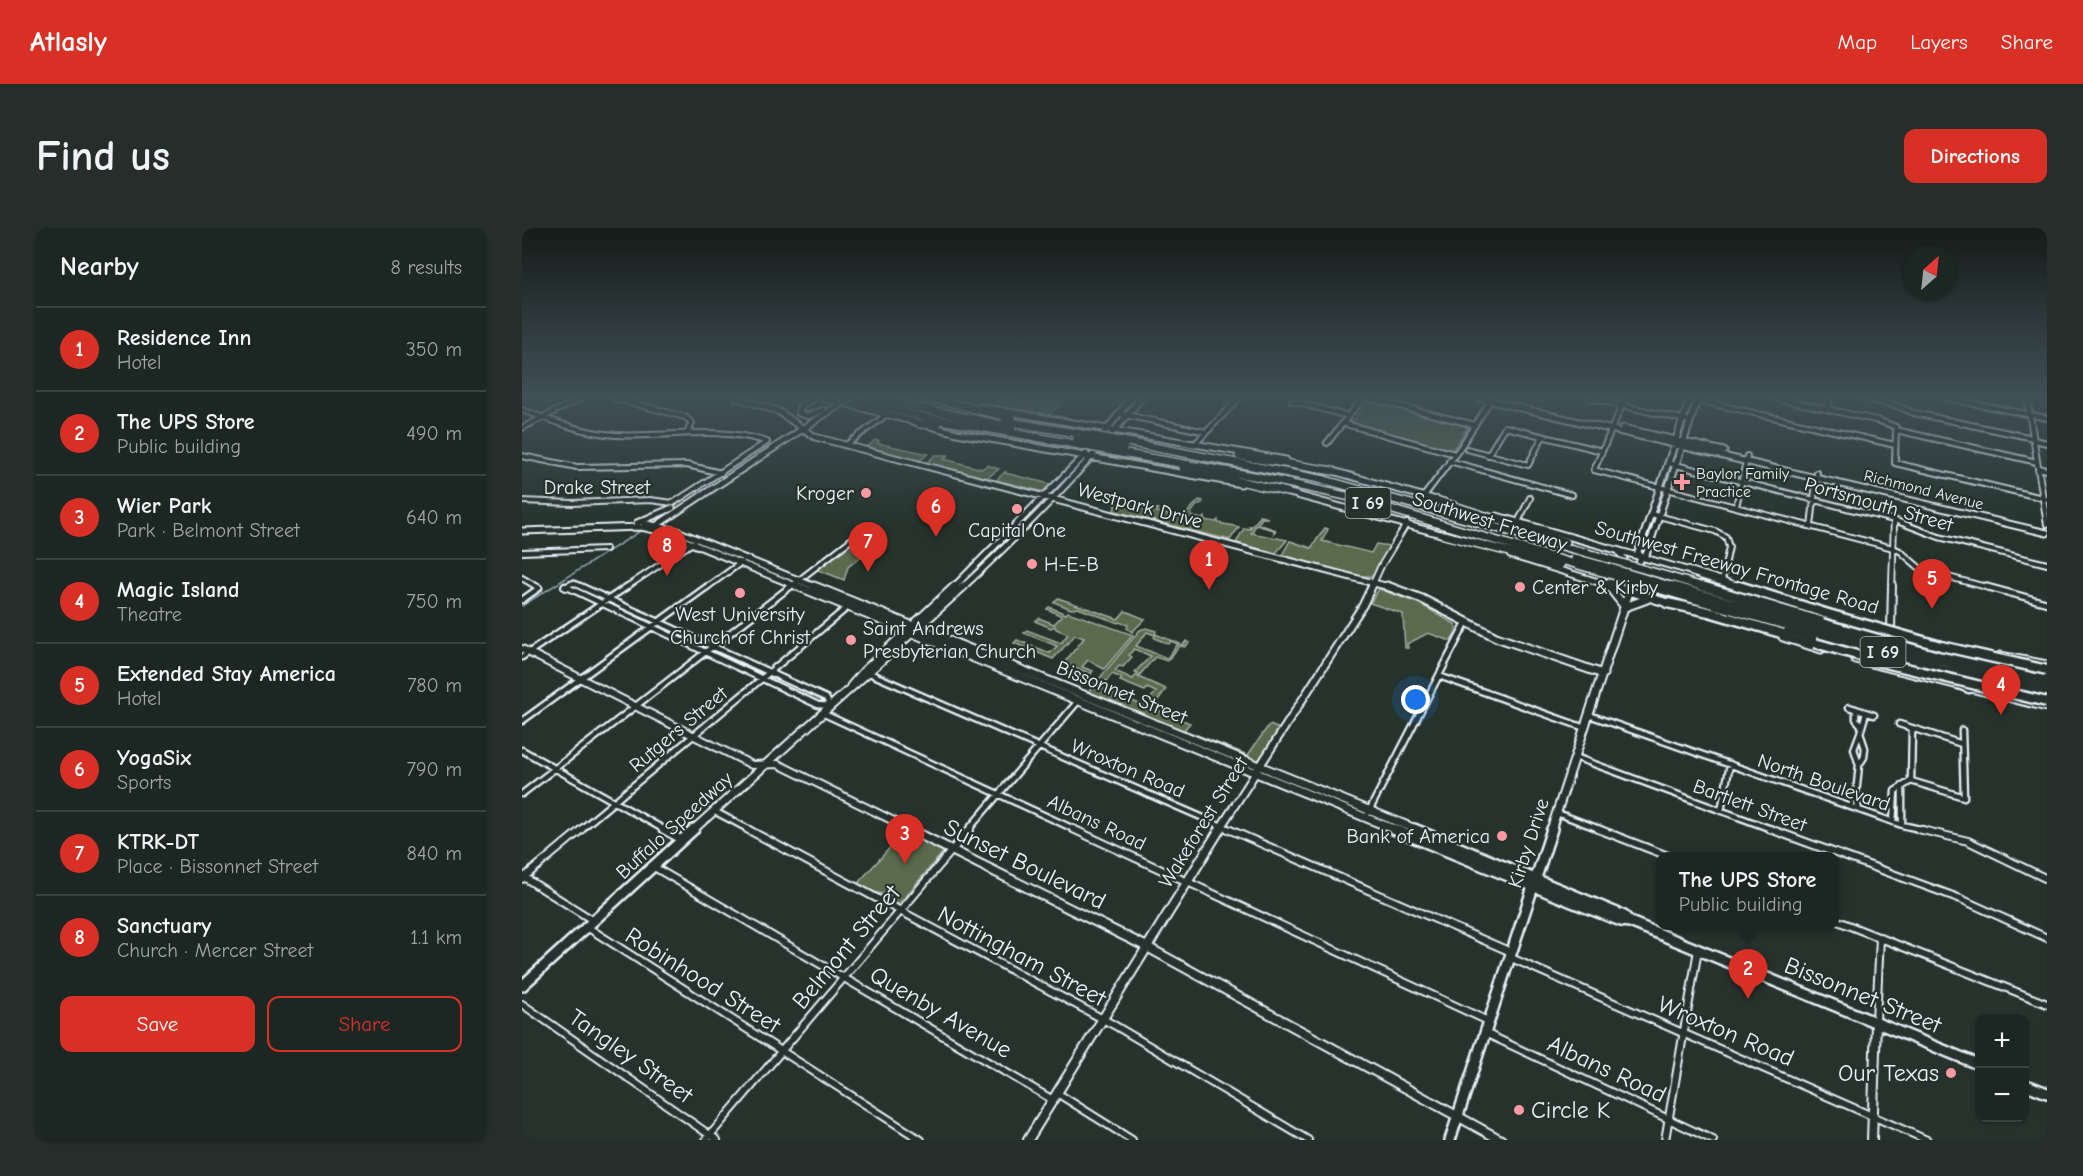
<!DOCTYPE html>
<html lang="en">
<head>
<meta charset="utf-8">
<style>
  body { margin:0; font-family:"Comic Neue",sans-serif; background:#252e2a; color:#f1f3f6 }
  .controls { position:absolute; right:18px; bottom:18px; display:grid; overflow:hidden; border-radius:12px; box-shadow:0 2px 4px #0004 }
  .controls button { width:54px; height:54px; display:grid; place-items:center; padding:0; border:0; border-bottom:2px solid #3a4340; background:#1c2622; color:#f1f3f6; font:30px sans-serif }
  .compass { position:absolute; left:1381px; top:18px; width:54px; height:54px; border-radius:50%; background:#1c2622; box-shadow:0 2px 4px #0004; rotate:27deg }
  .you { position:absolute; left:894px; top:472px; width:21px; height:21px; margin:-15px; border:4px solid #fff; border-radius:50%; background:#1a73e8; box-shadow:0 0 0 9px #1a73e833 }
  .badge { display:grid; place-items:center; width:39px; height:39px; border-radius:50%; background:#d93025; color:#fff; font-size:20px; font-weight:700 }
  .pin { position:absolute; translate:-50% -50px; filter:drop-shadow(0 2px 3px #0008) }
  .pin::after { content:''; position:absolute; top:32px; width:21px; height:18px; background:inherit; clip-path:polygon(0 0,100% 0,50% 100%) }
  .popup { position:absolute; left:1134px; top:624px; width:183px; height:78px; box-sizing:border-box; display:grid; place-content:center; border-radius:12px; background:#1c2622; filter:drop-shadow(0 2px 4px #0005); font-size:20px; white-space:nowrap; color:#a0a5a5 }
  .popup b { font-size:22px; color:#f1f3f6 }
  .popup::after { content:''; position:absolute; left:50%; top:100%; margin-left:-12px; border:12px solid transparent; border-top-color:#1c2622 }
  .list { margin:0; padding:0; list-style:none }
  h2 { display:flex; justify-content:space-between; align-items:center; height:78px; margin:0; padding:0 24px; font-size:26px }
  h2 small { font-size:20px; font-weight:400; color:#a0a5a5 }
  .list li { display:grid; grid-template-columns:39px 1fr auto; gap:18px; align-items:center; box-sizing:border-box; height:84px; padding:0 24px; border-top:2px solid #3a4340 }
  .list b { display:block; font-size:22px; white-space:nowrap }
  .list p { margin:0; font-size:20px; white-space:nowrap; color:#a0a5a5 }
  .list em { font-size:20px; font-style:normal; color:#a0a5a5 }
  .actions { display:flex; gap:12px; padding:18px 24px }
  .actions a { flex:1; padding:14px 0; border:2px solid #d93025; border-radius:12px; text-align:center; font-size:21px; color:#d93025 }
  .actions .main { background:#d93025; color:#fff }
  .map { position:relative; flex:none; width:1525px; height:912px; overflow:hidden; border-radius:12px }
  header { display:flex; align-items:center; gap:36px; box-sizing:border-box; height:84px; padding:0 30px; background:#d93025; color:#fff }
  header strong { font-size:28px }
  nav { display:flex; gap:33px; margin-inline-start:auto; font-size:21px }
  .intro { display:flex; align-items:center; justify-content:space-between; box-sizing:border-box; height:144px; padding:0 36px }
  h1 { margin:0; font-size:42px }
  .button { padding:15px 27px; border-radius:12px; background:#d93025; color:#fff; font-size:21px; font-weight:700 }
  main { display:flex; gap:36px; padding:0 36px }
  aside { flex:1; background:#1c2622; border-radius:12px; box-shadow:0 2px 4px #0004 }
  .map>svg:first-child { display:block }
</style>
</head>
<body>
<header>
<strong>Atlasly</strong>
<nav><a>Map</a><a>Layers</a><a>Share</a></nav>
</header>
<div class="intro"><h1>Find us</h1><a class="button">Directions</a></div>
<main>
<aside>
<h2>Nearby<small>8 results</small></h2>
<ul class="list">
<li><span class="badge">1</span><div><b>Residence Inn</b><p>Hotel</p></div><em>350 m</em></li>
<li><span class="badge">2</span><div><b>The UPS Store</b><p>Public building</p></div><em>490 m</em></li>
<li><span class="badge">3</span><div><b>Wier Park</b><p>Park · Belmont Street</p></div><em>640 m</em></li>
<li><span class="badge">4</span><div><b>Magic Island</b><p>Theatre</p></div><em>750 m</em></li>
<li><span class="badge">5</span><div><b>Extended Stay America</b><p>Hotel</p></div><em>780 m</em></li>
<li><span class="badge">6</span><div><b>YogaSix</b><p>Sports</p></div><em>790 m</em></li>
<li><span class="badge">7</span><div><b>KTRK-DT</b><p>Place · Bissonnet Street</p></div><em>840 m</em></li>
<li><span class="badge">8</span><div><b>Sanctuary</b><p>Church · Mercer Street</p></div><em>1.1 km</em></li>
</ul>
<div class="actions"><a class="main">Save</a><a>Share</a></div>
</aside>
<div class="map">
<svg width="1525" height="912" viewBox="0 0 1525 912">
  <rect width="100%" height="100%" fill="#26332d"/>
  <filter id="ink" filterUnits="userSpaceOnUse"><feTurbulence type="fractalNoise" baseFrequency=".0167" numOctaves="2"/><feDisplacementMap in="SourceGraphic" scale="12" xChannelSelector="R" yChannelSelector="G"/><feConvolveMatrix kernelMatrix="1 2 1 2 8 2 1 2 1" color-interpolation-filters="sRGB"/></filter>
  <g filter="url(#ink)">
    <path fill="#5a6b4d" stroke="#a1aea2" stroke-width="1.5" fill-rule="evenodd" d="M479,170H544L526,188L471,178Z
      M847,172L946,198L931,222L829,195Z
      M353,212L357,213L355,215L406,226L397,233L345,219Z
      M413,227H426L422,231L460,241L465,237L477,241L465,250L405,235Z
      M484,243L483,245L528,256L532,255L522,264L474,252Z
      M677,272L681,273L680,275L675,277L669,285L671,289L681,291L683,289V292L694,294L696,292V295L717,299L708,312L592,283L594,274H597L624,281L627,279L636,281L635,284L660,290Z
      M736,287L746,290H740L736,296L754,302L752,305V302L734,297L729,305L765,312L754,325L714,315L722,300L728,301L729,299L726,298H730L738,289Z
      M803,300L806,301L800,313L849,325L854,316L868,318L851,348H838L760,327L768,313L789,320Z
      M344,302H346L335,318L344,321V325L326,339L322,352L294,341Z
      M857,361L896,375L933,396L935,401L929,413L906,405L885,416L886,420H883L881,386L848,375Z
      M536,370L596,391L603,383L623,391L610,404L605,400L606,397L597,394L596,395L556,380L549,381L532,374Z
      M527,379L544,386L546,384L611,407L582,441L566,432L560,439L571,443L569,446L542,435L562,410L553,407L531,431L492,415L495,412L528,425L535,418L502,405L505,402L539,415L546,406L534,401L533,398L529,400L513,393L517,390L532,396L540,388L525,381Z
      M624,400L634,403L633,406L661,417L664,413L667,415L663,419L658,418L645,433L633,429L616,449L644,461L630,480L668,495L662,502L726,527L747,497L758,501L739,531L732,534L568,468L566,464L618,402ZM625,404L633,407L632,410L647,416L649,413L656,416L645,430L614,418ZM612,421L629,428L613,444L616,445L611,451L593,443L597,438L601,439L610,429L607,427ZM590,446L600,450L598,453L623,463L625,460L634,464L622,478L579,460Z
      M383,603L423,622L377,676L371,673L368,667L354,665L336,655Z"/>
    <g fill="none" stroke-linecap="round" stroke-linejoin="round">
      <path stroke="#8c9fa8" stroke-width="1.5" d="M0,378L120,302"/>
      <defs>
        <path id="minor-far2" d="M92,170L163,189L170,195L165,205
          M846,170L953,197
          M1068,170L1168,193
          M1103,170L1072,242L1371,320L1378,323L1400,342L1468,360
          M1338,170L1373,177L1392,185L1511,210
          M1423,170L1525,190
          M1175,172L1373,217
          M770,173L826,188
          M1306,181L1307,170
          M0,182C30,193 61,205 94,207C146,210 194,197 245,214L151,275L128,272L50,275L0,273
          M599,186L684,204
          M1358,193L1374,199L1373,235L1525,271
          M820,195L933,226
          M0,200L59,170
          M1374,202L1515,234
          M1512,212L1525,215
          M805,215L841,170
          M673,216L717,170
          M324,217L364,187
          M945,221L1006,237L1021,208
          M966,227L983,199L1080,223
          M0,228L55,239L165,237L199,245
          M927,233L1050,267
          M1146,235L1372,292L1417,309L1525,336
          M1516,240L1525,242
          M902,268L938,220L970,170
          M1214,279L1225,228
          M1129,286L1193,303L1204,309L1207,319L1200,352
          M996,294L1008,270
          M1289,298L1295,245
          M0,324L84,321
          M0,350L17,360
          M44,360L42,359L51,355L62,360
          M103,360L172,314
          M184,360L220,334
          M267,360L344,300"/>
        <path id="minor-far1" d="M43,358L296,477L308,478L304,470L58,358
          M1462,358L1525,375
          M0,372L17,360L14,358
          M0,429L106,358
          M345,444L709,602
          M917,448L1063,500
          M1327,479L1352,487
          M1334,481V491L1339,497
          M300,485L554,602
          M1067,487L1380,597L1402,602
          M0,493L186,358
          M1377,496L1440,516
          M0,522L143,602
          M1053,529L1252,602
          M1337,537L1332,521L1338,505
          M1389,553L1442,569L1440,502
          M1380,558V597
          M0,566L269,358
          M1334,567L1337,582
          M1330,579V572L1334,567L1337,537L1342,529L1343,520L1338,505L1344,485
          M192,583L228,602
          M1199,583L1208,536
          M846,585L944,395
          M1035,585L1080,602
          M1371,594L1373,563L1389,553L1390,500
          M58,602L327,378
          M446,602L557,472"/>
        <path id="minor" d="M140,601L160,612
          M225,601L592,797L786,912
          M551,601L966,793
          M706,601L989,724
          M1076,601L1146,628
          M1248,601L1439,671L1525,710
          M1396,601L1446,613L1525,651
          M132,639L531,872
          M0,648L72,693
          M0,651L60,601
          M1313,692L1525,776
          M65,699L399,912
          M987,729L1405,912
          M0,776L195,912
          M1354,793L1358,709
          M963,805L1191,912
          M535,865L610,912
          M184,912L448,601
          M1143,912L1176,722"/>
        <path id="tertiary-far2" d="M1254,170L1358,193
          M1505,170L1525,296
          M849,360L859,338L885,295
          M1370,360L1372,292"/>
        <path id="tertiary-far1" d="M1369,400L1370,358
          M0,421L230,537L256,536L390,602
          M697,602L841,377L850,358"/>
        <path id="tertiary" d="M387,601L625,719L979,912
          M506,912L698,601
          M1350,912L1354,795"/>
        <path id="secondary-far2" d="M215,170L256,183L293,209L871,360
          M293,170L278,179L277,185L286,188L301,182
          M302,170L435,205L719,256
          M403,170L427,174
          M957,170L1525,305
          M459,179L764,232
          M1101,200L1202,223
          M576,213L609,170
          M807,242L918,273
          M760,263L926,308
          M975,288L1175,345
          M115,295L150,280
          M122,295L155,303L296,360
          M135,297L317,177
          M0,303L119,299L142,304L279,360
          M988,327L1096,360
          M1119,329L1116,324L1168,170
          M1081,355L1095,352L1102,331L1097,324
          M431,360L564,226
          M440,360C503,301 565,238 619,170
          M1109,360L1119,329L1124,327L1176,170"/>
        <path id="secondary-far1" d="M275,358L874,602
          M292,358L896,602
          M865,358L900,371L974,409L1081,446
          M1091,358L1149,376
          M1088,360L1103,379
          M1103,379L1125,371
          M1261,409L1299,421
          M1478,428L1525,437
          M1333,431L1525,479
          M329,458L342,443L433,358
          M171,602L442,358
          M1029,602L1109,358"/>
        <path id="secondary" d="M871,601L1055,676L1099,693L1108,694L1458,837
          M892,601L1102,688L1108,694
          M0,758L172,601
          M1502,856L1525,865
          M928,912L1030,601"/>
        <path id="motorway-far1" d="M323,170L402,189L552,216
          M350,170L490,199
          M422,173L490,190
          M483,193L560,206
          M398,196L415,197
          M605,214L803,252L1083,330
          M599,225L732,248L824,268L1080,344
          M717,228L811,243
          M661,240L765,264
          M914,272L1044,314
          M922,307L1038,337
          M1053,330L1082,338
          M1170,344L1221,360
          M1145,348L1185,360
          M1142,356L1155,360"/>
        <path id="motorway" d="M1150,358L1356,417L1525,459
          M1180,358L1360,411L1525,451
          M1217,358L1303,385
          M1138,361L1422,442L1525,466
          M1145,375L1187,384L1269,408
          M1266,403L1302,415
          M1432,454L1447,460"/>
      </defs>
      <use href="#minor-far2" stroke="#e8f1f8" stroke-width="8"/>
      <use href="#minor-far1" stroke="#e8f1f8" stroke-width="9"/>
      <use href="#minor" stroke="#e8f1f8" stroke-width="10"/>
      <use href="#tertiary-far2" stroke="#e8f1f8" stroke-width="8"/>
      <use href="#tertiary-far1" stroke="#e8f1f8" stroke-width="10"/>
      <use href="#tertiary" stroke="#e8f1f8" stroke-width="12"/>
      <use href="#secondary-far2" stroke="#e8f1f8" stroke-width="9"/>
      <use href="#secondary-far1" stroke="#e8f1f8" stroke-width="11"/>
      <use href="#secondary" stroke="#e8f1f8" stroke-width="14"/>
      <use href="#motorway-far1" stroke="#e8f1f8" stroke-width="10"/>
      <use href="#motorway" stroke="#e8f1f8" stroke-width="13"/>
      <use href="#minor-far2" stroke="#26332d" stroke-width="4"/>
      <use href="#minor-far1" stroke="#26332d" stroke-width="4.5"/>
      <use href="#minor" stroke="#26332d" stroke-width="6"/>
      <use href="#tertiary-far2" stroke="#26332d" stroke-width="4.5"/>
      <use href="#tertiary-far1" stroke="#26332d" stroke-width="6"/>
      <use href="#tertiary" stroke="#26332d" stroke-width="8"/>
      <use href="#secondary-far2" stroke="#26332d" stroke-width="5"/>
      <use href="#secondary-far1" stroke="#26332d" stroke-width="7"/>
      <use href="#secondary" stroke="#26332d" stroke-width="9"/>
      <use href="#motorway-far1" stroke="#26332d" stroke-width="7"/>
      <use href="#motorway" stroke="#26332d" stroke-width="8"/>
      <defs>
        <path id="secondary-bridge" d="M317,177L328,170"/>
        <path id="motorway-bridge-far1" d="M560,206L605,214
          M555,211L602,219
          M552,216L599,225
          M1083,330L1145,348
          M1082,338L1142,356
          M1080,344L1134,360"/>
        <path id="motorway-bridge" d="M1129,358L1138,361
          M1303,385L1419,418L1525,442
          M1293,415L1359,434L1525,474"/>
      </defs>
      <use href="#secondary-bridge" stroke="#e8f1f8" stroke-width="9" stroke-linecap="butt"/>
      <use href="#motorway-bridge-far1" stroke="#e8f1f8" stroke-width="10" stroke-linecap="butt"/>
      <use href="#motorway-bridge" stroke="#e8f1f8" stroke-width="13" stroke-linecap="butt"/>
      <use href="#secondary-bridge" stroke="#26332d" stroke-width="5"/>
      <use href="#motorway-bridge-far1" stroke="#26332d" stroke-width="7"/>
      <use href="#motorway-bridge" stroke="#26332d" stroke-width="8"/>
    </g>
  </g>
  <linearGradient id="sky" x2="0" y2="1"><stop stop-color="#151c19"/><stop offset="0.57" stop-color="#415057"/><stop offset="1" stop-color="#415057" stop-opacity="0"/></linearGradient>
  <rect width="1525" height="297" fill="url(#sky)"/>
  <g fill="#ff9aa2" stroke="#26332d" stroke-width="2">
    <path d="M1157 245h6v6h6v6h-6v6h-6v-6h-6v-6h6z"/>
    <circle cx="344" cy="265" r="6"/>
    <circle cx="495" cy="281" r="6"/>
    <circle cx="510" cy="336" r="6"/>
    <circle cx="998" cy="359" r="6"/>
    <circle cx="218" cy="365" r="6"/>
    <circle cx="329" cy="412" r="6"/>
    <circle cx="980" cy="608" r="6"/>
    <circle cx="1429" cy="845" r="6"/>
    <circle cx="997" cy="882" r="6"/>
  </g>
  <g text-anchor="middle" stroke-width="4.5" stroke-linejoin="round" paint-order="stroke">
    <g font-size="16" fill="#e8f1f8" stroke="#26332d" text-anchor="start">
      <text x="1174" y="251">Baylor Family<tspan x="1174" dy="18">Practice</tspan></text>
    </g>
    <g font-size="16" fill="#e8f1f8" stroke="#26332d">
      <text transform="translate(1402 261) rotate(14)" y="6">Richmond Avenue</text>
    </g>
    <g fill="#26332d" stroke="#aeb8bb" stroke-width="1.5">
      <rect x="823.5" y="260" width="45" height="30" rx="4.5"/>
      <rect x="1338.5" y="409" width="45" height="30" rx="4.5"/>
    </g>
    <g font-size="18" font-weight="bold" fill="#e8f1f8">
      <text x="846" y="281">I 69</text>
      <text x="1361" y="430">I 69</text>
    </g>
    <g font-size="20" fill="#e8f1f8" stroke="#26332d">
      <text x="75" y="266">Drake Street</text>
      <text transform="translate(1357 276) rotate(16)" y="7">Portsmouth Street</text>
      <text transform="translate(618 277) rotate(15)" y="7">Westpark Drive</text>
      <text transform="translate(968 293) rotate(17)" y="7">Southwest Freeway</text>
      <text transform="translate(1215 339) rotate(16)" y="7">Southwest Freeway Frontage Road</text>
      <text transform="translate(600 464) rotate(22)" y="7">Bissonnet Street</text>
      <text transform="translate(156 501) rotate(-40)" y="7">Rutgers Street</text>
      <text transform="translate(606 540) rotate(23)" y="7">Wroxton Road</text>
      <text transform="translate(1302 554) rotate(19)" y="7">North Boulevard</text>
      <text transform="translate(1228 577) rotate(20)" y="7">Bartlett Street</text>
      <text transform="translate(575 594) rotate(25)" y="7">Albans Road</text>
      <text transform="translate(681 594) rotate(-58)" y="7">Wakeforest Street</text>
      <text transform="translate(152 597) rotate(-42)" y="7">Buffalo Speedway</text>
      <text transform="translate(1006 615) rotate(-72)" y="7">Kirby Drive</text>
    </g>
    <g font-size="20" fill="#e8f1f8" stroke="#26332d" text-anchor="start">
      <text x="332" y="272" text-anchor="end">Kroger</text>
      <text x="495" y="309" text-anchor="middle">Capital One</text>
      <text x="522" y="343">H-E-B</text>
      <text x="1010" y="366">Center &amp; Kirby</text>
      <text x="218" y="393" text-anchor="middle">West University<tspan x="218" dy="23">Church of Christ</tspan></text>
      <text x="341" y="407">Saint Andrews<tspan x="341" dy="23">Presbyterian Church</tspan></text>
      <text x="968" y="615" text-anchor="end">Bank of America</text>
    </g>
    <g font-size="24" fill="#e8f1f8" stroke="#26332d">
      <text transform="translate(503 636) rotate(26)" y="8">Sunset Boulevard</text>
      <text transform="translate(324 719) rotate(-50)" y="8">Belmont Street</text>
      <text transform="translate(500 728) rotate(28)" y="8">Nottingham Street</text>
      <text transform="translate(181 752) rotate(32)" y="8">Robinhood Street</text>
      <text transform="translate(1341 767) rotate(22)" y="8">Bissonnet Street</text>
      <text transform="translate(419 784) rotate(30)" y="8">Quenby Avenue</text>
      <text transform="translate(1204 803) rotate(23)" y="8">Wroxton Road</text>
      <text transform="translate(109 828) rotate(35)" y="8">Tangley Street</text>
      <text transform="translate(1085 841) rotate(25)" y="8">Albans Road</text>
    </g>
    <g font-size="24" fill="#e8f1f8" stroke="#26332d" text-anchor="end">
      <text x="1417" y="853">Our Texas</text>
      <text x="1009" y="890" text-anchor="start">Circle K</text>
    </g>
  </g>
</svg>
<div class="controls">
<button>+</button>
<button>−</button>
</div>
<svg class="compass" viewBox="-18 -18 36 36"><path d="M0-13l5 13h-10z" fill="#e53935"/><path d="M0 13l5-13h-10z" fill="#a0a5a5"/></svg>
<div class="you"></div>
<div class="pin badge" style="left:687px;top:362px">1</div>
<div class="pin badge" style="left:1226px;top:771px">2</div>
<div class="popup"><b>The UPS Store</b>Public building</div>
<div class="pin badge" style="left:383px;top:636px">3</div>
<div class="pin badge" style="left:1479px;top:487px">4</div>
<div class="pin badge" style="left:1410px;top:381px">5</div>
<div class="pin badge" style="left:414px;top:309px">6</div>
<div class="pin badge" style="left:346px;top:344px">7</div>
<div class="pin badge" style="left:145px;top:348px">8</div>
</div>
</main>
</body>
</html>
